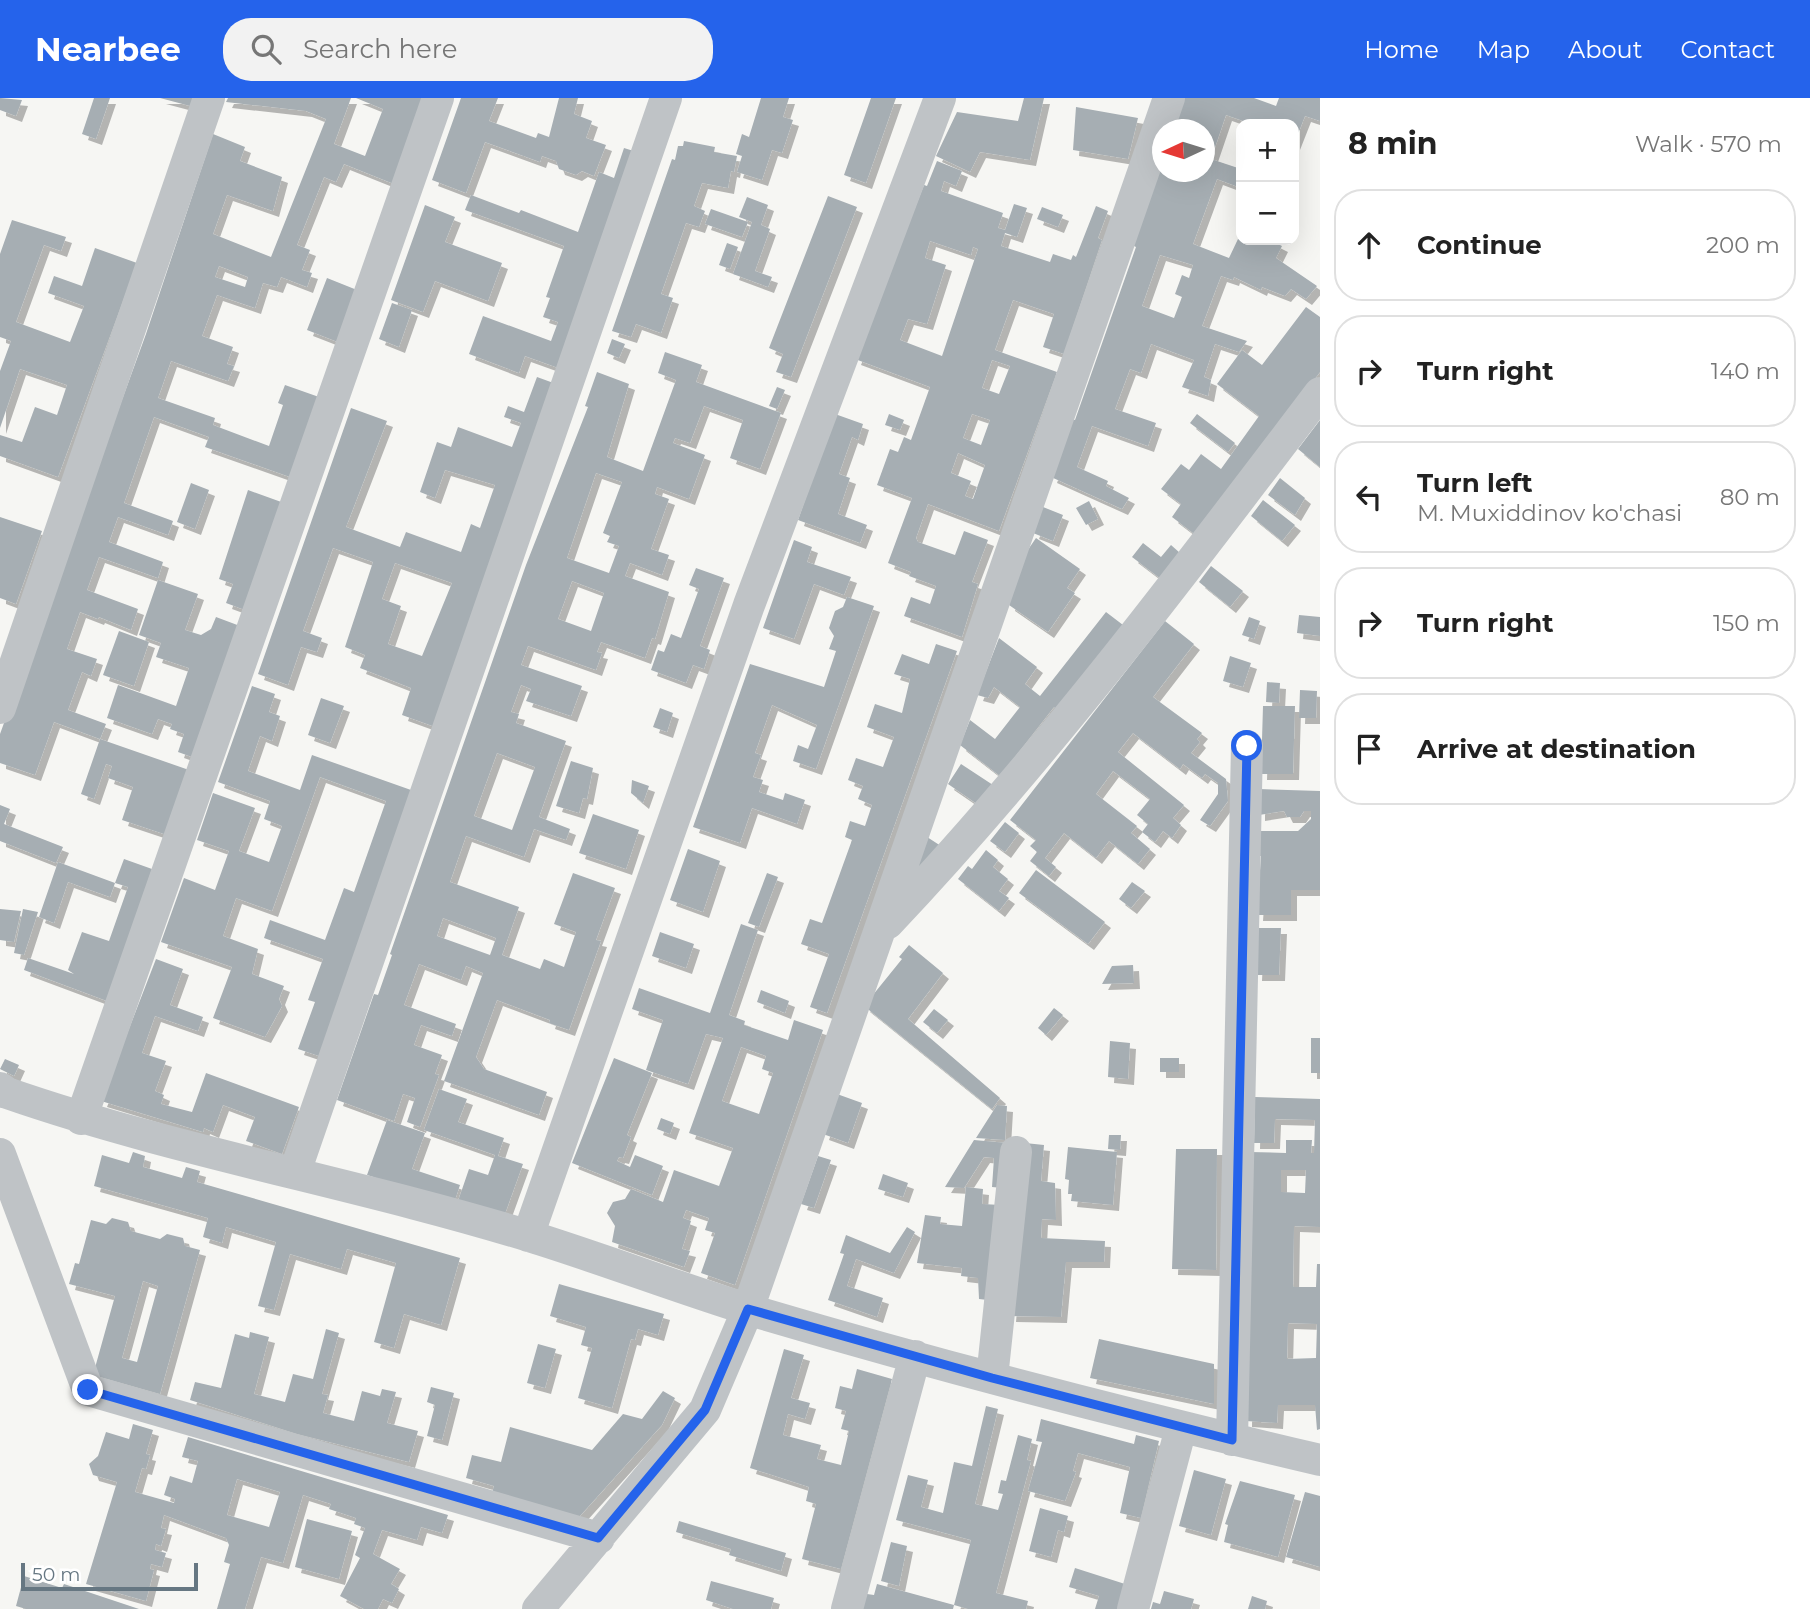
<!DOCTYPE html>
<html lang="en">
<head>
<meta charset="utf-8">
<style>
  body { margin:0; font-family:Montserrat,sans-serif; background:#f2f2f2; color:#222 }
  .controls { position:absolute; right:21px; top:21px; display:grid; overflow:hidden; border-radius:14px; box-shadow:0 7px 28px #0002 }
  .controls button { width:63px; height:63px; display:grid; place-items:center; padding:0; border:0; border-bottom:2px solid #e0e0e0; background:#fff; color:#222; font:35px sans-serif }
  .compass { position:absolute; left:1152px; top:21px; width:63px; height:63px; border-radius:50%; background:#fff; box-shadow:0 7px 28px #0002; rotate:266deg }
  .scale { position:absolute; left:21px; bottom:18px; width:177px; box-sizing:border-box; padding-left:7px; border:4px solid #667782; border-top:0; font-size:19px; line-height:24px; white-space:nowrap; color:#667782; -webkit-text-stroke:5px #fff; paint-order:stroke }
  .stop { position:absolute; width:21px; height:21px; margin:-16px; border:5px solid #2563eb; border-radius:50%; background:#fff }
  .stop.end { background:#2563eb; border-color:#fff; box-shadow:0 2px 7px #0008 }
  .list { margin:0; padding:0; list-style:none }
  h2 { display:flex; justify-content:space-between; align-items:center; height:91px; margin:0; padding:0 28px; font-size:30px }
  h2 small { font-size:23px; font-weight:400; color:#767676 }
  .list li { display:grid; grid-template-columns:46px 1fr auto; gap:21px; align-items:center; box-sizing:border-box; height:112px; margin:0 14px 14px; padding:0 14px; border:2px solid #e0e0e0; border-radius:28px }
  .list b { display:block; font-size:26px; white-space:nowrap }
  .list p { margin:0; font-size:23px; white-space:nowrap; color:#767676 }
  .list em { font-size:23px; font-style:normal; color:#767676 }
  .icon { flex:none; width:38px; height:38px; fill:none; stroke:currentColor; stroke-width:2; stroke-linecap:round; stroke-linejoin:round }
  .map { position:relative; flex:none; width:1320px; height:1511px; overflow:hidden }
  header { display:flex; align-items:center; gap:42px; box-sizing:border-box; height:98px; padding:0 35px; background:#2563eb; color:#fff }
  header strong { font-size:33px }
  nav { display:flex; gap:38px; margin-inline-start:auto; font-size:24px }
  .search { width:490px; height:63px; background:#f2f2f2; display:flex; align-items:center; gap:18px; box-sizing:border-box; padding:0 24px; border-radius:28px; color:#767676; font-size:26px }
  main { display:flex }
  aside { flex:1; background:#fff }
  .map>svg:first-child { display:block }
</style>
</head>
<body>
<header>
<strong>Nearbee</strong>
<div class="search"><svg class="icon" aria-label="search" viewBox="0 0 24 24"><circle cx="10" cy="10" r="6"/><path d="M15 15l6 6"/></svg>Search here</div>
<nav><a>Home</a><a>Map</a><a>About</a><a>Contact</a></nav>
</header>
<main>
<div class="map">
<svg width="1320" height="1511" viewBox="0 0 1320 1511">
  <defs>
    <filter id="shadow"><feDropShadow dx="6" dy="6" stdDeviation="0" flood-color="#0004"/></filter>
  </defs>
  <rect width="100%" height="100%" fill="#f6f6f3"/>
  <path fill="#a6aeb3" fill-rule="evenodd" filter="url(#shadow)" d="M0,0L22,2L16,18L0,12Z
    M94,0H110L96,41L82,36Z
    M160,0H196L194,9Z
    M228,0H351L334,46L365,58L383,11L356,0H429L343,246L307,232L327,180L357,192L394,86L344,66L336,84L324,79L297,147L310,152L302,172L312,175L307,189L281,179L277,189L263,185L255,210L217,197L202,238L233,249L227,266L234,268L228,283L171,263L158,300L215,320L213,327L269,348L283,307L278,305L285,287L319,299L290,379L205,349L209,339L154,319L124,405L173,423L168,437L118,419L109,444L163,464L158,480L99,459L87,492L138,511L131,532L99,519L98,521L80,514L67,551L97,561L91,578L82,574L68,612L106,626L100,641L54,624L35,677L0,665V636L146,236L213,36L245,49L240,63L282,79L273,113L227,97L213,136L271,159L326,21L306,13L226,4ZM219,168L248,179L245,189L215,179Z
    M461,0H498L489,23L536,40L538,35L549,39L559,0H578L574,16L592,23L586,40L606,47L594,78L582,73L576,77L559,71L556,63L542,58L540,64L485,44L466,95L432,82Z
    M761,0H789L783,19L793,22L782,55L772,52L762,82L737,74L742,58L736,56L742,36L749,39Z
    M871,0H896L866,85L844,77Z
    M1024,0H1044L1030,62L980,54L970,74L936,58L957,14L1018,23Z
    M1183,0H1254L1276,8L1279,0H1320V23L1305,18L1294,46V26H1252L1226,17L1211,61L1241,71V90L1217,81L1193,146L1229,160L1238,141L1246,144L1247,142H1270L1282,148L1276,160L1317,188L1306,201L1291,191L1285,198L1262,189L1261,192L1234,179L1233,182L1221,178L1202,228L1247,243L1239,254L1215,246L1204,279L1211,282L1208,298L1182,289L1194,262L1151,246L1141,275L1130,271L1115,311L1156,325L1148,348L1092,328L1077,369L1108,383L1106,388L1129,400L1122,411L1051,379L1071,321L1075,322L1118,200L1136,149L1132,147L1162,61V74H1205V32H1172ZM1160,157L1193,167L1189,180L1182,177L1175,196L1182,199L1174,220L1142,208Z
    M1076,9L1138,20L1128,61L1073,52Z
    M684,43L715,49L714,54L737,58L734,74L731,73L728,90L702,85L694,108L705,113L699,129L686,125L661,196L673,200L661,235L636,226L631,239L612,233L672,61L675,62L678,48H683Z
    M624,50L640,55L564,272L525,258L519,275L469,256L483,218L551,243L558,224L543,219L550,200L546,199L564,148L465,112L471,97L519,115L521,112L578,134L599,74L614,80Z
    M937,63L962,73L956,88L944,83L941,93L1003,115L998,130L1005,132L1014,106L1027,110L1017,139L1005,135L1001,148L1050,164L1053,156L1071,162L1073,157L1076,159L1096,108L1108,113L1098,140L1102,142L1064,256L1043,249L1054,216L1013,202L995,252L1057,274L999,433L928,406L916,440L918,444L955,457L964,433L988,442L972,484L978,486L962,539L904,518L911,499L930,506L936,488L909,478L911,474L888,465L912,400L877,387L890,351L898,354L904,339L911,342L930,289L855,261L924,87L927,88ZM930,143L971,157L973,149L978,151L942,258L900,242L908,221L927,226L946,167L925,160ZM992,262L1010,268L999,296L982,290ZM972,316L990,322L981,347L963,340ZM958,355L985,367L973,401L965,398L971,383L951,375Z
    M828,98L857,109L791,279L776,274L783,256L769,250Z
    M747,99L768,107L761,127L770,131L755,173L772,179L768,189L733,176L752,124L739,119Z
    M425,107L455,119L445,144L502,165L488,203L435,183L423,214L391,202Z
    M1042,109L1063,117L1058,129L1037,121Z
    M711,111L748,124L742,139L705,126Z
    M12,122L66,139L61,153L44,147L16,224L70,244L84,208L48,195L54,178L82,188L95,150L137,165L58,379L0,358V337L22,344L35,309L57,317L67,287L20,271L0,330V273L11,243L0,239V156Z
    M727,145L738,149L730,171L719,167Z
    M392,205L412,212L399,249L379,241Z
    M1306,209L1320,219V274L1197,438L1172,419L1181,406L1161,391L1181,366L1189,372L1201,356L1221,371L1259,318L1217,286L1242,252L1262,267Z
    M612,241L625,246L619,260L607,255Z
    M665,254L702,267L696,284L781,315L760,371L730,360L743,322L704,308L690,345L675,340L673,345L705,357L689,401L657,389L655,396L669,401L651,451L669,457L662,477L630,465L625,478L669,494L655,541L652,540L645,560L601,544L597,554L602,555L596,572L528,548L521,567L582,588L571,618L526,603L531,591L521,587L511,614L519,616L516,625L566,643L539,719L570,731L566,742L534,731L524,759L466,738L450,784L519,809L502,857L540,871L544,861L564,869L576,834L554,826L573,775L615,790L596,842L601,843L569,932L549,925L550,922L497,902L476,959L484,971L547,994L539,1017L444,983L483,875L466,868L461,882L419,866L404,907L456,926L452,938L421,927L414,947L442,957L435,976L439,977L420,1029L407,1024L415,1000L403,996L394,1023L337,1002L374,896L378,897L392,857L390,856L526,467L588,309L585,308L597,274L629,286L607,359L643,373L676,282L658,275ZM596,375L622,384L603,435L610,438L607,444L619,448L609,475L567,460ZM572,483L604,495L591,533L558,521ZM497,655L535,669L512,732L474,718ZM443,820L496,840L490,857L437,838Z
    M537,279L559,287L438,630L402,617L411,590L360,570L365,557L345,549L373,464L333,450L303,533L322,540L317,554L301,549L288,587L258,576L351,310L387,323L346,429L400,449L406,434L461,454L471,426L480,430L495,387L445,372L435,400L420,394L437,344L451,349L458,329L512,349L521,325L504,319L508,308L524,314ZM395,465L452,485L422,558L388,546L401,508L382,501Z
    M777,289L785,292L777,311L769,308Z
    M835,316L863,326L858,342L852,339L839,376L850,380L838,416L867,427L860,445L798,422Z
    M889,316L904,322L900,332L885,327Z
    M1197,316L1235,345L1228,354L1190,325Z
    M1320,322V369L1298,351Z
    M1280,380L1305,400L1295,417L1268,397Z
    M191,385L209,392L195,431L177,424Z
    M248,392L284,405L245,512L226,505L233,486L219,481Z
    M1263,402L1295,427L1282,443L1251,418Z
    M1089,403L1098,421L1086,427L1076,410Z
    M1043,409L1063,417L1053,443L1033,435Z
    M0,419L42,433L16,506L0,500Z
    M1036,440L1080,471L1067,490L1075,495L1048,534L1009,507L1023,459Z
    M794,442L812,449L807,464L851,479L844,497L814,486L794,541L763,530Z
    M1143,445L1161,459L1171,447L1180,455L1161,481L1132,459Z
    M1211,468L1243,493L1230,509L1199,484Z
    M696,470L724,480L700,548L710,552L704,571L693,567L686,585L651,572L658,552L664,554L671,536L681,540L699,491L689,487Z
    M158,482L198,496L185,532L201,537L211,531L216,519L240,528L192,659L178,654L184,636L170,631L172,626L158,621L152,636L107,620L118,587L176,608L189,570L156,559L161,545L139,537Z
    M847,499L874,508L816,671L793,663L798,647L808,651L817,627L772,607L755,655L761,657L753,679L763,682L759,694L783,702L785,695L805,702L797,726L752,710L740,745L693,729L750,566L824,589L836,553L829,551L834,538L829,530L835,513L843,509Z
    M1106,514L1123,527L1057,612L1054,609L1000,678L960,647L970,622L995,641L1020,609L994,589L988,600L977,597L999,540L1037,569L1025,586L1040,598Z
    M1299,517L1320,519V538L1297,535Z
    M1249,519L1260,523L1254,541L1242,537Z
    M1165,523L1194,546L1153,599L1202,635L1197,641L1200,644L1191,655L1226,681L1228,703L1210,728L1200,722L1218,696V685L1205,676L1202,680L1183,666L1180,671L1133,635L1118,654L1184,707L1173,720L1181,727L1172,740L1163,733L1155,744L1142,734L1148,726L1137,717L1150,701L1113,673L1096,696L1137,728L1131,735L1150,751L1138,766L1109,743L1096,760L1064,735L1045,760L1056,769L1049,778L1030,763L1037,754L1030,748L1036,742L1010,722Z
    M119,533L149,544L134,588L103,577Z
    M936,546L957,553L827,915L810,909L829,856L801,846L810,821L822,825L852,742L845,739L850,723L865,728L872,707L858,701L863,688L848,682L856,660L883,669L894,639L867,629L875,606L902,615L910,581L894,576L902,556L929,566Z
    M1230,558L1251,565L1243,589L1223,583Z
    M1267,584L1280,585L1279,605L1266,604Z
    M252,588L275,596L269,614L280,618L272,643L260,638L248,673L300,692L312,657L411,692L319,958L298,951L315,904L308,902L323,861L264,840L270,822L325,842L344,790L354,794L386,703L320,679L272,813L236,800L223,838L258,851L252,876L284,888L279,901L282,908L265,939L213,920L232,869L161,844L184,780L215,792L229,753L197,742L213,695L255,710L239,753L269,764L282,728L264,721L270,703L218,684Z
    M1300,592L1317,593L1316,620H1299Z
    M321,600L344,608L330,645L308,637Z
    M1263,608H1295L1293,676H1261Z
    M660,610L673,615L667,634L653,629Z
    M100,641L189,672L167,737L122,722L133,689L108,680L112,668L106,666L94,701L81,696Z
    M571,663L593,670L587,701L583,700L579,715L556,708Z
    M961,666L993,687L980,708L948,686Z
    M632,682L649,688L643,705L631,695Z
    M1259,691L1320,693V792H1291V817H1257L1261,758H1258V733H1298L1311,721V713H1304L1300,719H1287L1284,713L1259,717Z
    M0,707L10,711L4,726L63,749L56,765L0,743Z
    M593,716L639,732L626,771L579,755Z
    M1005,724L1019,735L1005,754L990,743Z
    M924,737L944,750L916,783L906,777Z
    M688,751L720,763L703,814L670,802Z
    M986,752L998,762L993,769L1008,781L999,793L1009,800L999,813L958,781L968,768L972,771Z
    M124,761L152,771L107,903L24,872L28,860L74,876L68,872L82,834L109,843L128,789L115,785Z
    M58,764L115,785L110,799L68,784L54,825L39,819Z
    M1036,772L1105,824L1088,846L1019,795Z
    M767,775L778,779L759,829L748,825Z
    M1132,784L1145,793L1131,810L1119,801Z
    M0,811L21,813L14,844L0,842Z
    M23,811L38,814L24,857L14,855Z
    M741,826L758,832L729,917L745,923L744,927L788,942L794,922L823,932L735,1187L701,1175L715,1135L705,1132L709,1120L686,1112L683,1120L691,1123L682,1151L690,1153L684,1169L612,1144L615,1128L607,1115L613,1104L625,1101L631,1091L663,1104L674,1072L719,1088L733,1050L689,1035L723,940L706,936L688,986L646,972L663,922L632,911L639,890L710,915ZM741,949L766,958L762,971L773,975L759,1016L722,1003Z
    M1258,830H1281L1279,877H1256Z
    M660,834L694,846L686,870L652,858Z
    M909,847L943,875L908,921L1000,1000L992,1011L864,908L902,861L899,859Z
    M156,861L183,871L170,907L203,919L198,933L155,918L142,955L166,963L155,993L164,997L161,1006L192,1014L206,975L299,1009L282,1056L246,1043L255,1019L223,1007L213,1034L204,1030L203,1034L101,1003Z
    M1133,867L1134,885L1102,886L1112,868Z
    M761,892L789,903L785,915L757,904Z
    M1054,910L1063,917L1046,937L1038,930Z
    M934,911L948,922L937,935L923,924Z
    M1311,940H1320V975H1311Z
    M1110,943L1130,945L1128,981L1108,979Z
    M614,960L652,975L627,1037L631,1039L623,1060L619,1059L617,1063L630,1069L635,1057L663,1068L652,1097L572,1065Z
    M1160,960H1179V974H1160Z
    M5,961L19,967L14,978L0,971Z
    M439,991L467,1001L458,1024L504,1040L498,1058L523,1066L502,1124L456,1109L469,1071L488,1077L495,1057L424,1032Z
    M837,996L862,1005L848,1045L823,1036Z
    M1255,999L1320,1001V1129L1294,1128L1293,1189H1316L1317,1166H1320V1331L1317,1332L1315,1307H1278L1277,1325L1246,1323L1250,1054L1286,1055V1042H1312L1311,1055H1314L1315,1022L1275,1021L1274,1045H1254ZM1281,1072H1306L1305,1095L1281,1094ZM1288,1225L1317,1226L1316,1260L1287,1261Z
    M997,1007L1007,1008L1005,1042L976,1040Z
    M661,1020L674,1025L670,1036L657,1031Z
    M387,1022L425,1035L412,1071L460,1087L454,1105L367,1077Z
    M1109,1037H1121L1120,1052L1108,1051Z
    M974,1042L1007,1045L1003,1090L992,1089L994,1060L984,1059L964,1090L945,1089Z
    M1025,1045L1044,1047L1041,1083L1055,1085L1056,1122L1042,1121L1041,1140L1105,1143L1104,1164H1066L1061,1219L1010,1218Z
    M1068,1049L1117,1054L1113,1107L1071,1103L1072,1096H1068L1069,1082L1065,1081Z
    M1176,1051H1217L1216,1172L1172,1171Z
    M133,1054L145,1058L143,1069L182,1080L186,1069L200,1073L197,1084L460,1160L441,1227L404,1216L394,1250L374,1244L396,1165L347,1151L341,1171L290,1156L274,1212L258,1208L276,1144L226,1129L222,1145L203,1139L208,1120L94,1088L102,1057L129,1065Z
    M818,1058L831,1062L814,1110L801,1106Z
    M883,1076L908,1085L903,1099L878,1091Z
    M966,1089L983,1091L982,1106L1001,1107L988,1202L979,1201L978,1180L961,1178L962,1170L917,1165L925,1117L941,1119L940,1126L962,1128Z
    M112,1120L128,1124L131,1133L160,1141L167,1136L183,1140L185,1148L200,1152L160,1296L93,1277L115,1198L69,1186L75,1165L79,1166L91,1122L106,1126ZM143,1183L158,1188L137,1264L122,1260Z
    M907,1129L915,1134L894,1175L856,1161L847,1188L883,1200L877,1219L828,1202L844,1156L840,1155L846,1137L890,1155Z
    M559,1186L664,1216L658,1237L638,1231L635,1242L631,1241L612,1310L578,1300L592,1250L581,1247L586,1229L550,1218Z
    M326,1231L339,1235L322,1296L328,1297L323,1315L354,1323L362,1293L380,1298L382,1291L396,1294L387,1325L418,1333L409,1364L297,1336L190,1302L195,1284L221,1290L235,1236L249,1240L250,1234L269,1239L254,1296L285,1304L293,1276L313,1281Z
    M1099,1241L1214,1266V1306L1090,1280Z
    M538,1246L556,1251L545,1290L527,1285Z
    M784,1251L804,1257L791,1300L810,1305L805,1321L788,1316L783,1337L821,1347L817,1361L841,1367L849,1333L841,1331L846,1313L835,1310L840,1288L852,1291L857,1271L892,1281L841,1471L802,1461L816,1406L806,1403L809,1389L750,1370Z
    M431,1289L454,1295L442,1342L427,1338L435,1307L427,1304Z
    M663,1293L675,1300L662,1327L579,1419L492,1395L494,1388L466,1380L472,1357L501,1364L510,1329L592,1352L623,1316L642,1321Z
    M986,1308L998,1311L975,1406L998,1412L1003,1396L998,1395L1001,1382L1006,1383L1018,1337L1032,1341L1027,1362L1031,1363L996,1495L1028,1503L1026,1511H968L954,1507L971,1442L896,1422L908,1377L928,1382L921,1409L943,1415L954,1364L972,1368Z
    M1041,1321L1134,1346L1136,1337L1159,1343L1141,1420L1120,1415L1130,1369L1078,1355L1073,1373L1076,1374L1065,1403L1028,1393L1042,1344L1036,1343Z
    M133,1326L153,1332L146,1356L150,1357L146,1371L142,1370L135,1394L174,1405L175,1401L164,1397L170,1378L192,1385L198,1363L182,1359L188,1339L448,1417L442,1435L421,1429L417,1442L382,1432L373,1456L400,1471L391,1486L399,1491L392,1505L383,1501L378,1511H364L340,1498L360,1460L355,1457L365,1430L354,1426L356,1420L329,1411L331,1406L303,1397L283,1465L261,1459L245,1511H217L230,1466L224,1464L229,1447L226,1440L164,1417L161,1430L166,1431L161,1448L156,1446L155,1452L166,1455L162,1469L151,1466L150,1471L154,1472L146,1503L86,1486L117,1384L93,1377L89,1366L98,1358L106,1334L129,1341ZM237,1381L280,1394L269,1429L227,1417Z
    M1194,1372L1226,1381L1211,1437L1179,1428Z
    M1240,1383L1295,1397L1278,1459L1224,1444L1228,1427L1225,1426Z
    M1305,1394L1320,1398V1469L1286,1459Z
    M1040,1410L1068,1418L1064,1434L1058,1432L1051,1459L1029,1453Z
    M307,1421L352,1433L339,1481L295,1469Z
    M679,1423L786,1455L781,1473L729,1457L731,1451L676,1434Z
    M891,1444L907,1448L899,1488L881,1483Z
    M1075,1470L1125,1486L1118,1511H1095L1099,1498L1069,1489Z
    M24,1478L62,1490L64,1486L139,1511H26L16,1508Z
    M711,1483L774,1500L771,1511H733L706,1502Z
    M877,1486L954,1507L953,1511H862L867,1496L874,1497Z
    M1164,1493L1194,1501L1191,1511H1151L1153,1504L1160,1506Z
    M1252,1498L1267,1503L1265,1511H1248Z"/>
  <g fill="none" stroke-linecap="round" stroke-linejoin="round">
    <path stroke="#bfc3c6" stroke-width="32" d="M0,610L209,0
      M888,825C1045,659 1182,477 1320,295
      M0,990L7,995C177,1054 357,1085 529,1138C603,1161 676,1189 750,1212C938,1268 1129,1317 1320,1362
      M81,1021L438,0
      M0,1056L88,1292L599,1440
      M295,1074L666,0
      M528,1138L749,507L940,0
      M992,1280L1016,1054
      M1232,1342L1247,648
      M538,1511L705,1312L748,1211L1169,0
      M847,1511L915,1258
      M1133,1511L1181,1330"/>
  </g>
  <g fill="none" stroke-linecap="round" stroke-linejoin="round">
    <path stroke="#2563eb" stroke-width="9" d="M88,1292L598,1440L705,1312L748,1211L992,1280L1232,1342L1247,648"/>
  </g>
</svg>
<div class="controls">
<button>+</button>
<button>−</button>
</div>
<svg class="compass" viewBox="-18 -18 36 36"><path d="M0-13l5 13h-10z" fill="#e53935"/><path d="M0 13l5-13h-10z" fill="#767676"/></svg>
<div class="scale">50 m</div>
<div class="stop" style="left:1247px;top:648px"></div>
<div class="stop end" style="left:88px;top:1292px"></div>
</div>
<aside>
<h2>8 min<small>Walk · 570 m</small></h2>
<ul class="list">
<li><svg class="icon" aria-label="ahead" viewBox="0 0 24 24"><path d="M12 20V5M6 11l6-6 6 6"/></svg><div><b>Continue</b></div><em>200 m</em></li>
<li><svg class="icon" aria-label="right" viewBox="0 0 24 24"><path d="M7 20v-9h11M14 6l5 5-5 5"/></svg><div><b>Turn right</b></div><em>140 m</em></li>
<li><svg class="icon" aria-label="left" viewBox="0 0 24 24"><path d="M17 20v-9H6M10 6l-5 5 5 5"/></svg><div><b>Turn left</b><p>M. Muxiddinov ko'chasi</p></div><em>80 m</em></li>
<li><svg class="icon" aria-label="right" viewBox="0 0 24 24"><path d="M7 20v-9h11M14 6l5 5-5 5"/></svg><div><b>Turn right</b></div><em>150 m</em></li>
<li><svg class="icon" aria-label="arrive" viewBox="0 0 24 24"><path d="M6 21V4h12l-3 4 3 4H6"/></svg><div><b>Arrive at destination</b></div></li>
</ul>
</aside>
</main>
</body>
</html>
